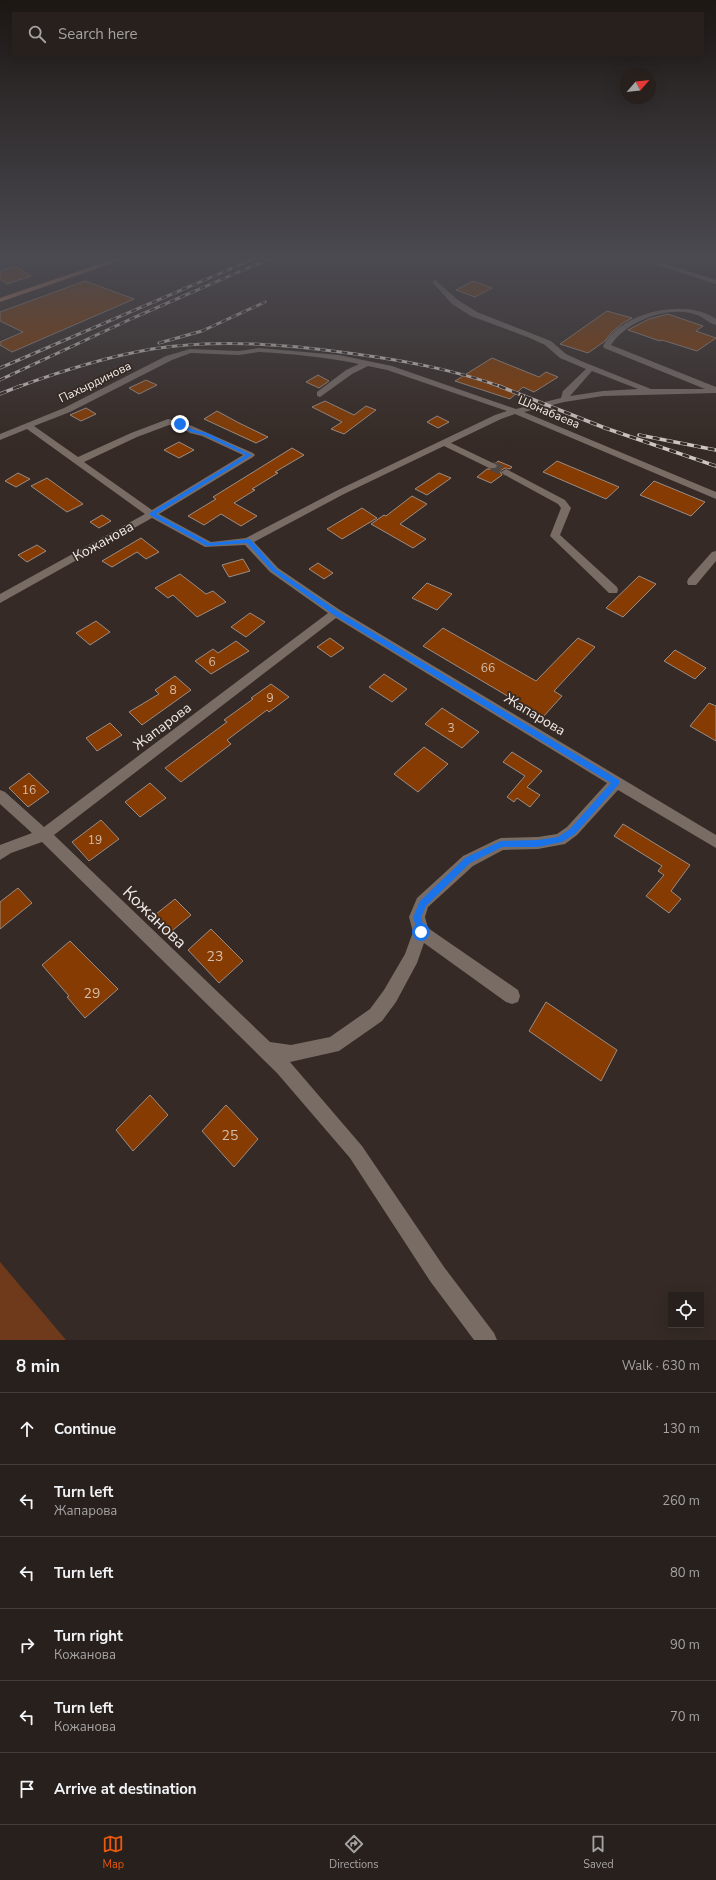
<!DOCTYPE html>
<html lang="en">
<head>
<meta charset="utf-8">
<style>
  body { margin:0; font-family:"Nunito Sans",sans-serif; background:#342d29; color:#f1f3f6 }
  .controls { position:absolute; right:12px; bottom:12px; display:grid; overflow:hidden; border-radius:0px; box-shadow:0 4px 16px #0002 }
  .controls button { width:36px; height:36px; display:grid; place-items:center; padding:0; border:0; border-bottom:1px solid #443e3b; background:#28201c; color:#f1f3f6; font:20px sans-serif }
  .compass { position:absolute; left:620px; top:68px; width:36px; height:36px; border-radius:50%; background:#28201c; box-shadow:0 4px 16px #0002; rotate:62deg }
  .stop { position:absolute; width:12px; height:12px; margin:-9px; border:3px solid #1a73e8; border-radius:50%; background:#fff }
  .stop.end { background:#1a73e8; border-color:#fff; box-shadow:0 1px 4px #0008 }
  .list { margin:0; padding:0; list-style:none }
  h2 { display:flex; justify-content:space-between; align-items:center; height:52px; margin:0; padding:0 16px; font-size:17px }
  h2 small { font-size:13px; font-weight:400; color:#a5a3a3 }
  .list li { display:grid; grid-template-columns:26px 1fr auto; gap:12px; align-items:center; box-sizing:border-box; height:72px; padding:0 16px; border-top:1px solid #443e3b }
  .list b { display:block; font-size:15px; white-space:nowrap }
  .list p { margin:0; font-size:13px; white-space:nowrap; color:#a5a3a3 }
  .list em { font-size:13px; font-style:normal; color:#a5a3a3 }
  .icon { flex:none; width:22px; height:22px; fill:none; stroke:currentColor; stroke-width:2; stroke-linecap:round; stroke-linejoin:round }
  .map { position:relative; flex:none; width:716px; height:1340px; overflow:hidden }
  .search { position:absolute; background:#28201c; box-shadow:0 4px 16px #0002; left:12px; right:12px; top:12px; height:44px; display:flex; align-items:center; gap:10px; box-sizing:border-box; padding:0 14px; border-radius:0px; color:#a5a3a3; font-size:15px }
  .sheet { height:484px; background:#28201c }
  nav { display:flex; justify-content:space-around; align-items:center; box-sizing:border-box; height:56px; border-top:1px solid #443e3b; background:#28201c; font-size:11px; color:#a5a3a3 }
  nav a { display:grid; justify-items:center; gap:2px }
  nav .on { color:#ea580c }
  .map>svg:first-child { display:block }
</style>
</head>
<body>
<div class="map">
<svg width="716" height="1340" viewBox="0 0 716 1340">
  <rect width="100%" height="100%" fill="#352a25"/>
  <path fill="#6f3a1b" d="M0,1262L66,1340H0Z"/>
  <path fill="#853b01" stroke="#9a8d86" d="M15,266L31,276L7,284L0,279V271Z
    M85,281L134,299L12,352L0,345V342L23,332L0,321V312Z
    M473,281L492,288L475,297L456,290Z
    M607,311L632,318L623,323L611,333L605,341L588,353L560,344Z
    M668,314L703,326L696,331L716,338L697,351L662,340L660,341L628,330L649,319Z
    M492,358L539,377L546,372L558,377L534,392L523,387L510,399L455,381Z
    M318,375L329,381L319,388L306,382Z
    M146,380L157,385L139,394L129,388Z
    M325,401L354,415L366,406L376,410L344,434L331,429L342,422L312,407Z
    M86,408L96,414L81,421L70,415Z
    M217,411L239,423L268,437L256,443L204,419Z
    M437,416L449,422L438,428L427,422Z
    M179,442L194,450L179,458L164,450Z
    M292,448L304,455L275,472L278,473L252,489L255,490L234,503L257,516L241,526L221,514L204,525L188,516L216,499L213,497Z
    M498,461L512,467L510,469L505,468L500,471L502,475L491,483L477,477L487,469H496L498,466L496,463Z
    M557,461L619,487L606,499L543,472Z
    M18,473L30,479L16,487L5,481Z
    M439,473L451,478L427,495L415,489Z
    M47,478L83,504L67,512L31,486Z
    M654,481L705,502L691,516L640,495Z
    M412,496L427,504L400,524L426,539L413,548L371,524L384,515L386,516Z
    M362,508L377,518L342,539L327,529Z
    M102,515L111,521L99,528L90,522Z
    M141,538L159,552L146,559L137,552L112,567L102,561Z
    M37,545L46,551L27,562L18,555Z
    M243,559L250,571L229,577L222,565Z
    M318,563L333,573L324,579L309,569Z
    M180,574L206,594L213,591L226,602L197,617L173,595L168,598L155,588Z
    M639,576L656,584L623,617L606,608Z
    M427,583L452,594L437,610L412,598Z
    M250,613L265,622L246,637L231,627Z
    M96,621L110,632L90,645L76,633Z
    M443,628L536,681L578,638L595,647L554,691L562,696L543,717L423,646Z
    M330,638L344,648L331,657L317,647Z
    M236,641L249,651L211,674L195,661L213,649L218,653Z
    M675,650L706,668L695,679L664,661Z
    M384,674L407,689L392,702L369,687Z
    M175,676L191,690L142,725L129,712L159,694L155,690Z
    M271,684L289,697L269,712L267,710L227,740L231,744L181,782L165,768L227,722L224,720L253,699L251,698Z
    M709,703L716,706V741L690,726Z
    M442,708L479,732L462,748L425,724Z
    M110,723L122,735L97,751L86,738Z
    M424,747L448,764L418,792L394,774Z
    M512,752L542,771L527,787L540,795L530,807L517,798L514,802L507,797L525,776L503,762Z
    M29,773L49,792L28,807L9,788Z
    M150,783L166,798L140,817L125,802Z
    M101,820L119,839L89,861L72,842Z
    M623,824L690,865L671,891L681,899L669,913L646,896L664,875L658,871L662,866L614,836Z
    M18,888L32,903L0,929V902Z
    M175,899L191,915L167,935L151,918Z
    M211,929L243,961L219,983L188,950Z
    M70,941L118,989L85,1018L67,997L69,996L42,965Z
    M546,1002L617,1050L601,1081L529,1031Z
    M150,1095L168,1115L133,1151L116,1130Z
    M226,1105L258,1139L234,1167L202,1131Z"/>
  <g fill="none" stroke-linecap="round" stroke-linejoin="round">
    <path stroke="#514742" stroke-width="10" stroke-dasharray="10 4.5" stroke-linecap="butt" d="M492,466L506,472"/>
    <path fill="#786c65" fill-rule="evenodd" d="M311,257H319L330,264L325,265Z
      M632,257H643L716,280V284Z
      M435,280L458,300L477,312L551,341L566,354L581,361L651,389H705L604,348L603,346C620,312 686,297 716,319V325C708,323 703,316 694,314C667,306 627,321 611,345L716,387V393L603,396L564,402L524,412L716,492V499L515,414L501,419L451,443L495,464L497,466L495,468H489L444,446L344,494L254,542L278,568L340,610L716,835V848L618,790L577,835L565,844L538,849L503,850L473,866L428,907L425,917L428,928L518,990L520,996L518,1002L512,1004L506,1002L424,943L417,963L396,1002L382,1021L339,1051L290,1062L362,1146L444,1267L494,1333L497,1340H474L430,1281L350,1158L277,1073L42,842L11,853L0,860V845L32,833L0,804V790L5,792L44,827L328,613L270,572L245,545L205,547L152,518L0,603V594L145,514L27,429L0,440V434L64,408L166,356L190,349L239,351L259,348L339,355L392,366L516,409L561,398L563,391L586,369L560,358L545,345L530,338L471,316L452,304L433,283V281ZM259,352C293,354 326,357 359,364L346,370L317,392V396L320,397L352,374L368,366L387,370L507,411L495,415L338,490L246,538L211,542L159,514L253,457L255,455L253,453L183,422L168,419L131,433L78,457L34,426L70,412L172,360L191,353L239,355ZM592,371L638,389L603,391L570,396ZM169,425L178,426L190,433L202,436L243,455L152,510L84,462L137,437ZM336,618L607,783L567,827L557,834L538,837L501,838L496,840L463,856L417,898L409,917L413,932L405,954L384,990L370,1009L330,1037L291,1045L270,1042L54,835Z
      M506,469L565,500L571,508L560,535L617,587L618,590L617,593H609L550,536L561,508L558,504L503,474L501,472Z
      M716,551V561L696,585H688L687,582L688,579L712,552Z"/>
    <path fill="#c3835f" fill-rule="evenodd" d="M120,257H130L0,302V298Z"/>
    <defs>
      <path id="rail-far1" d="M159,343L202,331L265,302
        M0,368L258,257
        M0,380L133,318L273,257
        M18,387C61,371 106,357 152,349C217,339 283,344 348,353C401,360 452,369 502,387"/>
      <path id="rail" d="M499,386L605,428L716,466
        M0,394L20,386
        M639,435L716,450"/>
    </defs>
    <use href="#rail-far1" stroke="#cec6c2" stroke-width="3"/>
    <use href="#rail" stroke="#cec6c2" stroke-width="3.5"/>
    <use href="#rail-far1" stroke="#352a25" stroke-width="2" stroke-dasharray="5.5" stroke-linecap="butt"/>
    <use href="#rail" stroke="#352a25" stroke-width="2.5" stroke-dasharray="7" stroke-linecap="butt"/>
  </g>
  <linearGradient id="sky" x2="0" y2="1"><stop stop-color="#1d1714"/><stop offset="0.58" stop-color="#4b4a51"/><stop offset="1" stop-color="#4b4a51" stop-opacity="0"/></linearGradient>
  <rect width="716" height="445" fill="url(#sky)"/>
  <path fill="#1a73e8" d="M180,423L194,430L207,433L252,455L156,514L210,543L250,539L276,569L339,612L619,780V784L575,834L562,842L538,847H502L470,863L426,906L421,917L425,932L424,934H418L413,917L420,901L465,858L501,841L538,840L558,837L570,829L611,783L334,615L272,571L247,543L207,546L150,515V513L246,455L204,435L191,432L178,425Z"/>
  <g text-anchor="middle" stroke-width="3.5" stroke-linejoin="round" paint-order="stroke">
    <g font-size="12" fill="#f1eae6" stroke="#352a25">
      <text transform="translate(95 382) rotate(-26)" y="4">Пахырдинова</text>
      <text transform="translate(549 412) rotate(23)" y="4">Шонабаева</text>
    </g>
    <g font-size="12" fill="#d6bead">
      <text x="212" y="666">6</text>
      <text x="488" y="672">66</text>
      <text x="173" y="694">8</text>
      <text x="270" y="702">9</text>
      <text x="451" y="732">3</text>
      <text x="29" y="794">16</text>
      <text x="95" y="844">19</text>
    </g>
    <g font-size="14" fill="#f1eae6" stroke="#352a25">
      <text transform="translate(103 541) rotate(-29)" y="5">Кожанова</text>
      <text transform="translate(535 714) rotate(31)" y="5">Жапарова</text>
      <text transform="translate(162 726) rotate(-37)" y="5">Жапарова</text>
    </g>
    <g font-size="14" fill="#d6bead">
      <text x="215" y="961">23</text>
      <text x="92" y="998">29</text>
      <text x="230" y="1140">25</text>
    </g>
    <g font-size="17" fill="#f1eae6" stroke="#352a25">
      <text transform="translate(155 917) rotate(44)" y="6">Кожанова</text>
    </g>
  </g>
</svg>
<div class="controls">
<button><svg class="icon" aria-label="locate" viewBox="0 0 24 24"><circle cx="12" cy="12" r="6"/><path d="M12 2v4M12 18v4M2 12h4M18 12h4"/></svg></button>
</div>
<svg class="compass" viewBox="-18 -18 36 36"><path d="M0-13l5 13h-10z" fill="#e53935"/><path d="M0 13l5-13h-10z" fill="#a5a3a3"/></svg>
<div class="stop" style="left:421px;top:932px"></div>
<div class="stop end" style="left:180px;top:424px"></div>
<div class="search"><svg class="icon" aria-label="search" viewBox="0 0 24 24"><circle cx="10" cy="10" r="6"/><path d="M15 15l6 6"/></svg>Search here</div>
</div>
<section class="sheet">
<h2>8 min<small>Walk · 630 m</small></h2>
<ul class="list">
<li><svg class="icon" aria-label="ahead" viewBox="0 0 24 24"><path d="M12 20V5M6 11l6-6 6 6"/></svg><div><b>Continue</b></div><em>130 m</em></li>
<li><svg class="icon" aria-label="left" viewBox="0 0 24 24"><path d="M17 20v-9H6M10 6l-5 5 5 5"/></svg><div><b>Turn left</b><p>Жапарова</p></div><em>260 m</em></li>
<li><svg class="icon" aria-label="left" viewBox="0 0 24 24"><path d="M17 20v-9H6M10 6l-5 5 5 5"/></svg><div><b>Turn left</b></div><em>80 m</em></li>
<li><svg class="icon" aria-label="right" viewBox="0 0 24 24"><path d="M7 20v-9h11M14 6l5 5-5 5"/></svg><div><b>Turn right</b><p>Кожанова</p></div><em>90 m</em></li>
<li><svg class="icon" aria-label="left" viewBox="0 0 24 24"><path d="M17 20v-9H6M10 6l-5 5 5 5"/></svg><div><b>Turn left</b><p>Кожанова</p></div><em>70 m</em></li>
<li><svg class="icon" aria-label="arrive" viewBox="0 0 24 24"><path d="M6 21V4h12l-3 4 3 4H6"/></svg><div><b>Arrive at destination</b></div></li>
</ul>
</section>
<nav>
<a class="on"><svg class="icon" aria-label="map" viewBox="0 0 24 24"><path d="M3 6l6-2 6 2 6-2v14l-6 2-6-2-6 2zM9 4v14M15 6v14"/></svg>Map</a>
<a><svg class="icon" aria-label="directions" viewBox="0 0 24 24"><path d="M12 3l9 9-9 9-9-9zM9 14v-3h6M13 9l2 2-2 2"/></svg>Directions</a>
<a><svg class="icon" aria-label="saved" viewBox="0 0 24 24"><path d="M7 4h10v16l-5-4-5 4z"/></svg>Saved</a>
</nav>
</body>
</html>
